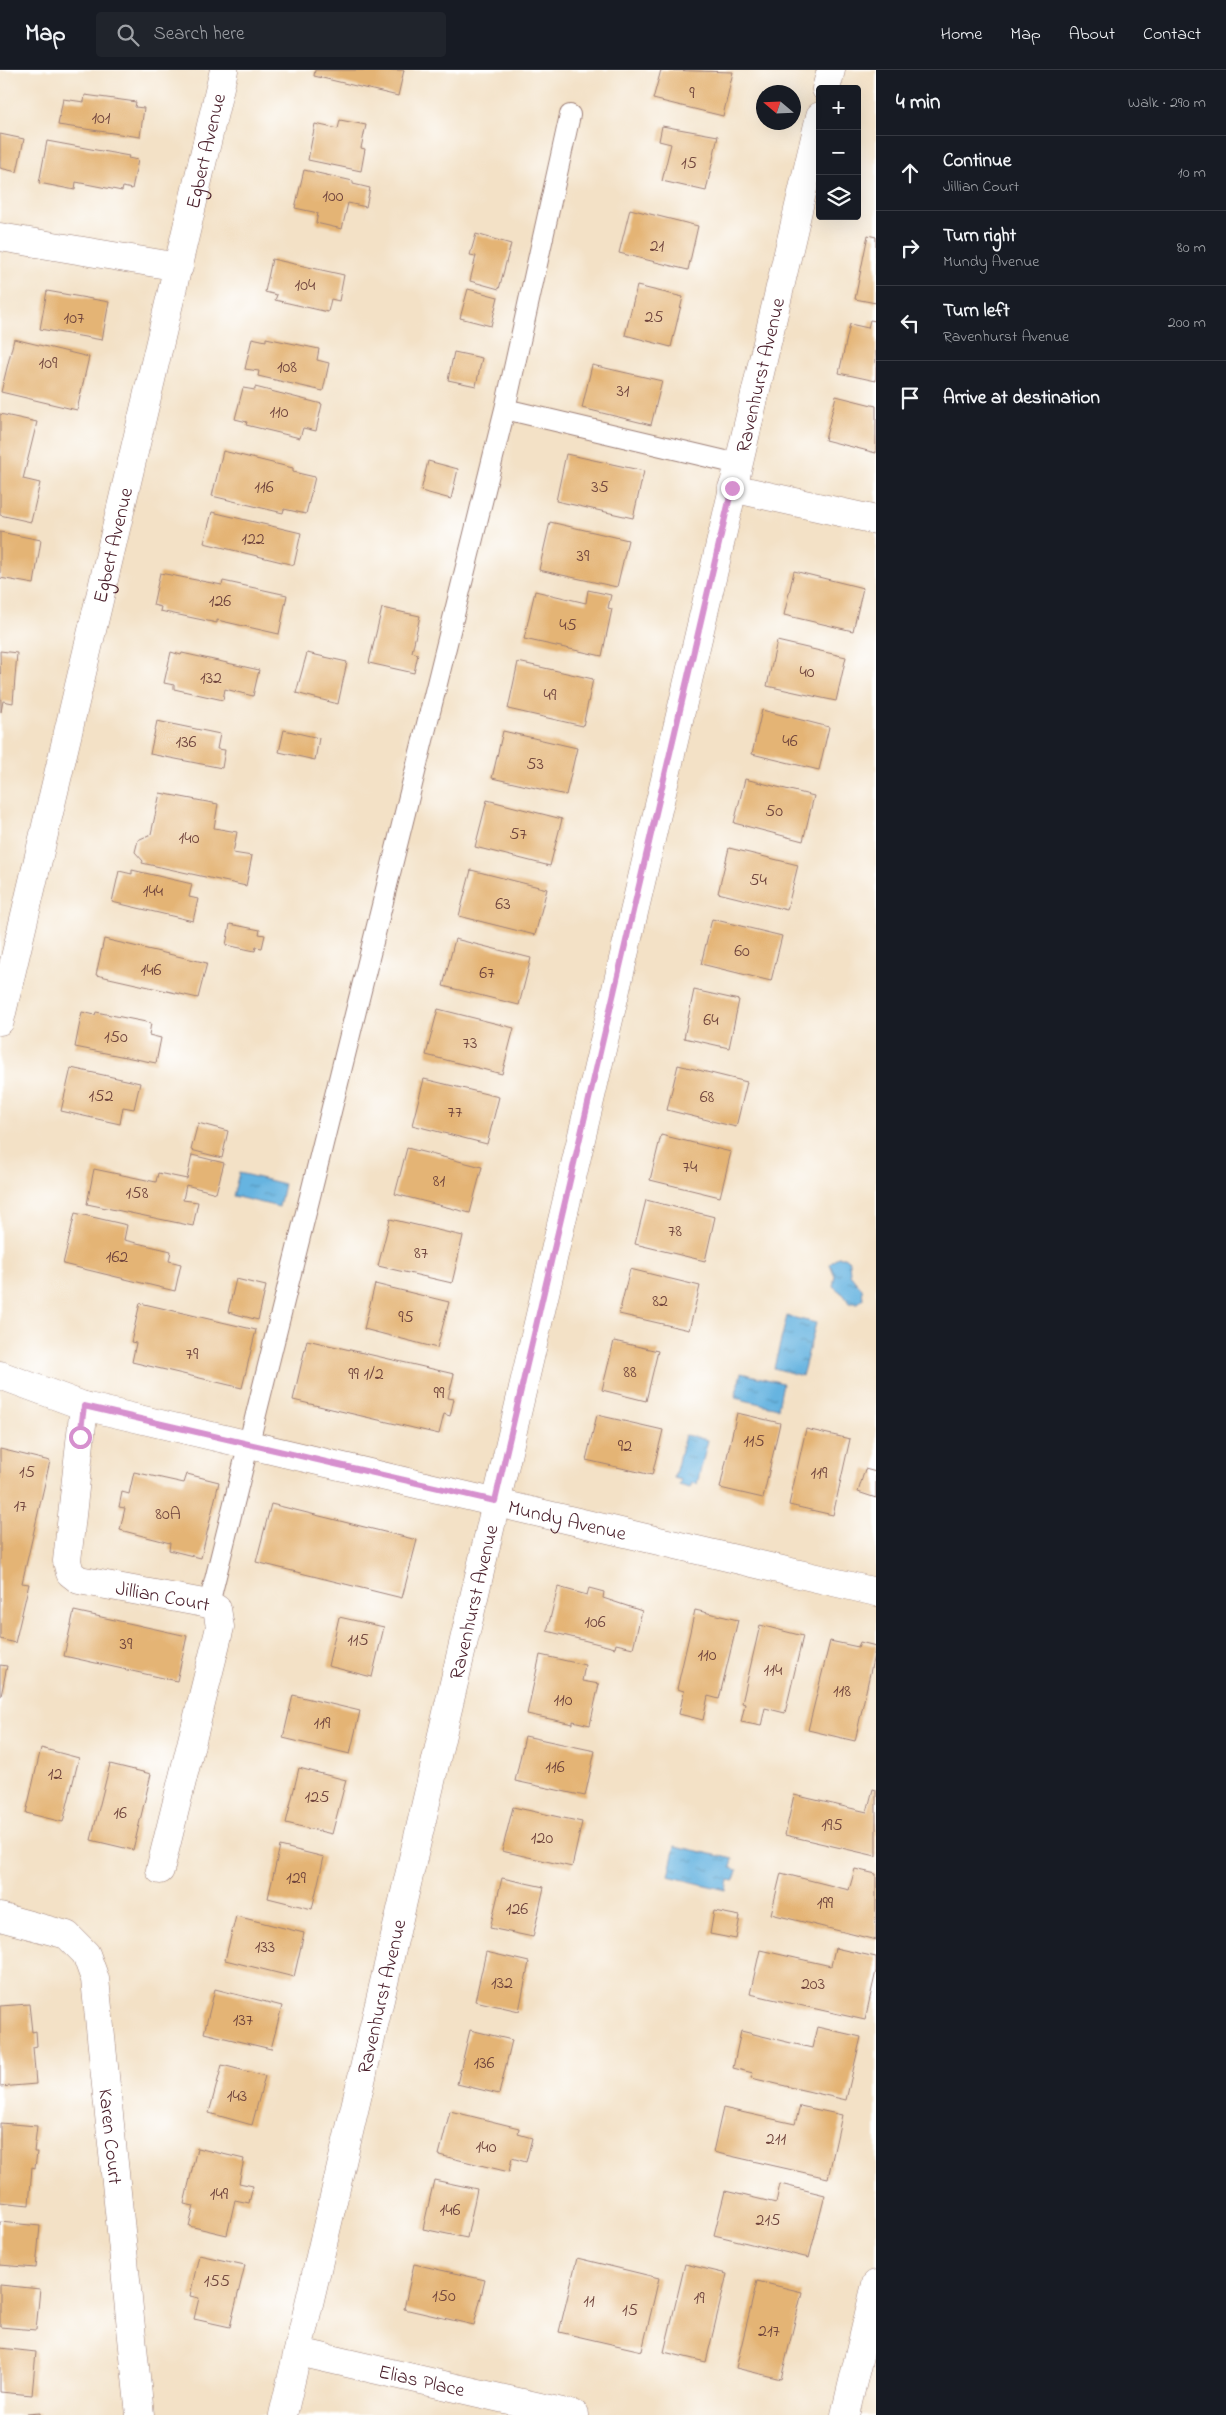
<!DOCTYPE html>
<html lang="en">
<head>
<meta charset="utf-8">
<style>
  body { margin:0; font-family:"Indie Flower",sans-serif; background:#20242c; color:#f1f3f6 }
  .controls { position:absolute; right:15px; top:15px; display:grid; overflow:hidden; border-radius:5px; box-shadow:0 5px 20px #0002 }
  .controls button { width:45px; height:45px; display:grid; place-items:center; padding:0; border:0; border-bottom:1px solid #363941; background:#171b24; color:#f1f3f6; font:25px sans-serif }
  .compass { position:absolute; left:756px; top:15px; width:45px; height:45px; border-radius:50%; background:#171b24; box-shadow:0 5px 20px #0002; rotate:289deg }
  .stop { position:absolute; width:15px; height:15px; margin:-11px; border:4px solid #d690ce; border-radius:50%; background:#fff }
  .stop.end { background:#d690ce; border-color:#fff; box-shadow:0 1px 5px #0008 }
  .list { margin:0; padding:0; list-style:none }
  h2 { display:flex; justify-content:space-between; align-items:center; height:65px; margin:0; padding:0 20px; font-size:21px }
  h2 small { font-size:16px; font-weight:400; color:#9ea1a6 }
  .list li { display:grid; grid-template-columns:32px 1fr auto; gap:15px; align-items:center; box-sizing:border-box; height:75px; padding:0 20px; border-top:1px solid #363941 }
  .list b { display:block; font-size:19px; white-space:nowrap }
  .list p { margin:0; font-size:16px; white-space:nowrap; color:#9ea1a6 }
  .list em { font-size:16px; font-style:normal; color:#9ea1a6 }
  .icon { flex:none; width:28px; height:28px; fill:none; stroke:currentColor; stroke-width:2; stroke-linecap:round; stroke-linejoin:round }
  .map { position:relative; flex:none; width:876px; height:2345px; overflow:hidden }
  header { display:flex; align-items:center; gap:30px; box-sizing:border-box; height:70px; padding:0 25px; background:#171b24; border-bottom:1px solid #363941 }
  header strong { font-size:24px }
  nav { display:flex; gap:28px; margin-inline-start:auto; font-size:18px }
  .search { width:350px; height:45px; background:#20242c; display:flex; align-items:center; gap:12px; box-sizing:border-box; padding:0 18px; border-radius:5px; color:#9ea1a6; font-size:19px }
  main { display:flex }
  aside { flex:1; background:#171b24 }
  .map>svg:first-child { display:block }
</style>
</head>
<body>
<header>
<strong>Map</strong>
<div class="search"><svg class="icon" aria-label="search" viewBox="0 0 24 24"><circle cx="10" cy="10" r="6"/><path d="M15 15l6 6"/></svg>Search here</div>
<nav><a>Home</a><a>Map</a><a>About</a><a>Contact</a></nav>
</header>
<main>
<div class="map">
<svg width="876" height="2345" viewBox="0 0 876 2345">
  <defs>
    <pattern id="water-ripples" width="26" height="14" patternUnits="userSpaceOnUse" patternTransform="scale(1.25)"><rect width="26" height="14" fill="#66b4e0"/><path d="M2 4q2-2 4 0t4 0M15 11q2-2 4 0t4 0" fill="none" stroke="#5692b6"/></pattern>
  </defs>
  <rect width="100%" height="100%" fill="#fff"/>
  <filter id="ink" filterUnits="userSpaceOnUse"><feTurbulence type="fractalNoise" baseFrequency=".02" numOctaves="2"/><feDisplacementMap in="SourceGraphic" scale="10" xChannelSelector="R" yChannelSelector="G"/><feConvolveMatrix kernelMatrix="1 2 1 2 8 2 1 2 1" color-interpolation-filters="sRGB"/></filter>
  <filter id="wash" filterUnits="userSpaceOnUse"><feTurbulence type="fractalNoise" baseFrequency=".0096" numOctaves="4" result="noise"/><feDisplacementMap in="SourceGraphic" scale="20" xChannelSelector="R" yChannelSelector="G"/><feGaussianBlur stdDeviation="1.12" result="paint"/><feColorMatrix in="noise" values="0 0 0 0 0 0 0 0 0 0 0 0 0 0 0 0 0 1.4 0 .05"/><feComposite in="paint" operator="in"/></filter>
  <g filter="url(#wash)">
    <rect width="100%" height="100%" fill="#f3e1c6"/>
    <path fill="url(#water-ripples)" stroke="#586a86" d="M239,1103L284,1114L279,1137L233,1126Z
      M838,1187H844L849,1191L850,1204L862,1219L863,1229L858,1233H849L844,1225L833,1216L835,1206L830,1194Z
      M787,1246L816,1253L802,1306L774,1298Z
      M741,1303L783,1313L778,1338L735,1328Z
      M685,1365L708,1370L697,1414L692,1413L690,1418L679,1415L681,1410L674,1408Z
      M675,1776L733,1789L731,1798L737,1800L734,1811L728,1810L726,1820L668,1806Z"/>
    <g id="blocks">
      <path fill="#e4b474" d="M315,0H404L398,26L314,6Z
        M661,0L733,2L723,46L653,29Z
        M85,25L136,32L135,37L144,38L140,67L58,55L63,29L84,32Z
        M340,50L366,55L361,78L365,79L361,101L308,90L315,54L338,59Z
        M662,56L718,66L706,121L662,111L671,74L659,71Z
        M0,64L24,69L17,102L0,98Z
        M47,71L129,86L128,88L138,90L132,119L123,117L122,121L76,112L75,120L39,113Z
        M304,100L353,111V114L370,118L366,137L348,133L342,159L316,153L318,143L295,138Z
        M630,139L698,156L688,200L619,183Z
        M476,164L511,174L499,219L470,211L476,186L470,185Z
        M868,165L876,167V233L855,229Z
        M272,189L344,205L339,231L331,229L328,242L275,230L277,225L265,222Z
        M637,216L683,227L671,277L625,265Z
        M468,219L498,227L491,256L460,248Z
        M47,221L109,232L102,270L40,259Z
        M870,250L876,251V311L839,303L850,254L868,258Z
        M252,268L266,271V268L319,279L317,290L329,293L323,321L258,306L259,301L245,299Z
        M14,269L89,287L77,340L1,322Z
        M454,282L482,288L476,316L448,310Z
        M592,295L662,311L651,355L582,338Z
        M255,317L322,334L316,361L303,358L300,368L246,355L247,352L235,349L243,318L255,320Z
        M836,326L876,336V383L825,370Z
        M0,344L37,352L23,409L40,413L31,452L0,445Z
        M223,381L293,398V402L315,407L306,444L284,439L283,443L212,426Z
        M566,384L644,401L633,448L556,431Z
        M428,391L458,399L451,429L421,421Z
        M212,442L301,463L294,495L204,473Z
        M550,452L628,470L617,517L539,500Z
        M0,462L41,470L34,514L0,508Z
        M794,501L863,518L853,561L784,545Z
        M160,503L222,515L223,511L287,525L279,564L217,550V553L160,541L161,537L153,535Z
        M588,520L611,525L608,538L612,539L602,586L524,569L535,521L586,533Z
        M382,538L420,546L412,582L418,584L414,603L369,593Z
        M777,571L846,587L836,631L767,616Z
        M0,581L17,583L13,633L3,631L1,642Z
        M171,582L181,585L182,583L259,600L253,626L225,619L223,630L174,619V615L164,613Z
        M307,583L347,592L338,634L296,623Z
        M518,592L593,609L583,656L508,639Z
        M762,640L829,657L819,700L752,684Z
        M157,651L220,664L217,679L225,680L222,698L150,684Z
        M284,660L319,668L315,690L279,682Z
        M503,661L577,678L566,725L492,708Z
        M745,709L814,726L803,771L734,753Z
        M160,723L218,734L214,758L237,762L233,783L252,786L246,816L142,793L143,791L135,782L138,770L151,764Z
        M487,730L562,749L550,796L475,777Z
        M729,778L798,795L787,840L718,823Z
        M132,800L192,814L189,827L198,829L193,851L112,832L119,801L132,804Z
        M471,800L547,819L535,865L459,846Z
        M712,849L782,866L771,911L701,894Z
        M230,854L260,860L259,864L265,865L262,878L256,877L255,881L226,875Z
        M104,869L207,893L198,928L96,905Z
        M455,869L531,888L519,935L443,916Z
        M694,920L739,930L729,978L684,968Z
        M438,939L514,958L502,1004L426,985Z
        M82,942L95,945L96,942L151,953L149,965L161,968L156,993L75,977Z
        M678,995L747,1012L736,1057L667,1040Z
        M71,998L140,1013L134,1039L123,1037L120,1054L61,1041Z
        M424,1009L499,1027L487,1074L412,1055Z
        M198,1053L228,1061L222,1088L191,1080Z
        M661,1065L731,1082L720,1127L650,1110Z
        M407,1078L482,1097L470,1143L395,1124Z
        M192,1085L224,1093L216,1123L186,1115L183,1130L198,1132L193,1156L87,1134L94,1099L156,1112L158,1103L187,1109Z
        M646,1130L715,1147L705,1191L635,1174Z
        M75,1143L127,1155L124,1170L171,1181L169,1191L181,1194L175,1221L63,1194Z
        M390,1149L463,1166L452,1213L378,1196Z
        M630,1199L700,1216L689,1260L619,1244Z
        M236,1209L266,1216L258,1250L228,1242Z
        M375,1214L449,1232L437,1278L364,1259Z
        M140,1233L256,1260L242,1318L132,1292L136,1273L131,1272Z
        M307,1270L454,1304L448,1328L454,1329L450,1346L444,1344L439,1364L293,1330Z
        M614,1271L658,1281L646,1331L602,1320Z
        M737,1343L780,1353L763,1428L720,1418Z
        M597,1345L663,1360L652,1405L586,1390Z
        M806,1359L850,1369L833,1445L789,1435Z
        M0,1379L50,1391L22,1513L29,1514L15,1573L0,1569Z
        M865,1399L876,1402V1428L858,1422Z
        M134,1402L184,1413L187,1404L219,1412L201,1488L169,1480L170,1473L120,1460L125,1438L119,1437L122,1422L129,1424Z
        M271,1434L417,1470L402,1528L256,1492Z
        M558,1517L587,1525L589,1518L604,1522L603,1528L642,1541L633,1578L616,1574L615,1578L547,1561Z
        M695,1540L738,1550L719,1629L708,1626L703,1650L679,1644L684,1621L677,1619Z
        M74,1541L187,1566L177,1611L64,1586Z
        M339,1547L384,1557L372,1607L328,1596Z
        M760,1555L803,1566L785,1643L765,1638L761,1656L741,1652L745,1634L742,1633Z
        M830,1571L858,1577L860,1572L876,1576L855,1671L808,1660Z
        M540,1585L585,1595L582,1611L599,1614L590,1655L573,1651V1654L527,1644Z
        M0,1595L7,1596L1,1626H0Z
        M293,1625L360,1641L350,1684L283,1668Z
        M525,1666L595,1681L585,1726L515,1711Z
        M41,1678L79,1688L63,1752L26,1743Z
        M110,1694L151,1704L133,1780L91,1770Z
        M299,1698L346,1710L332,1764L286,1753Z
        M873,1719L876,1720V1786L785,1765L794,1725L867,1742Z
        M513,1737L582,1752L572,1797L502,1781Z
        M280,1776L324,1787L312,1839L268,1828Z
        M855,1799L876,1804V1870L771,1844L781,1803L849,1820Z
        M502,1808L544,1817L533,1867L490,1858Z
        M714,1841L740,1846L736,1869L710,1864Z
        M236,1846L304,1863L294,1907L225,1890Z
        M835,1878L876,1887V1901L865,1950L750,1924L760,1880L831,1896Z
        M486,1882L529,1892L519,1941L475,1931Z
        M215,1919L282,1936L271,1979L204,1963Z
        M29,1934L32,1962L36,1961L37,1976L33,1977L36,2014L0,2017V1936Z
        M817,1957L861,1967L846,2030L751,2008L753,2003L733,1998L741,1961L812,1978Z
        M470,1960L512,1970L499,2024L457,2014Z
        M222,1995L265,2006L252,2055L209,2043Z
        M800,2036L842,2045L828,2108L713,2082L723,2038L795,2054Z
        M450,2041L519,2058L518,2064L532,2068L526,2092L512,2088L509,2102L439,2085Z
        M0,2053L37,2056L34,2082H37L35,2098L32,2097L29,2135L0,2132Z
        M197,2078L244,2089L239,2113L253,2116L249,2133L235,2130L227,2165L189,2156L194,2136L184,2134Z
        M434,2110L477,2119L467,2168L423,2159Z
        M780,2114L825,2125L809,2188L714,2165L725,2121L776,2133Z
        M0,2152L40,2156L36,2198L0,2195Z
        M199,2185L245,2195L230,2257L194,2249L199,2228L190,2226Z
        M577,2188L659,2208L642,2281L559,2262Z
        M414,2194L485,2210L474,2255L404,2239Z
        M685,2194L727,2204L706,2292L664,2282Z
        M757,2211L802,2222L781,2309L736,2298Z
        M0,2215L40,2219L36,2260L0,2257Z
        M0,2278L36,2282L32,2325L0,2322Z
        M40,2343V2345H27V2344Z"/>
    </g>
  </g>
  <g filter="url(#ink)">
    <use href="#blocks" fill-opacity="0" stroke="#9e8078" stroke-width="1"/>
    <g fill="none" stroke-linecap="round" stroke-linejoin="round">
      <defs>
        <path id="service" d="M505,339L570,45
          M209,1534L505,339L738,394"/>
        <g id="minor">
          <path d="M826,19L831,0"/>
          <path d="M0,167L179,197"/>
          <path d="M732,418L876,450"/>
          <path id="s1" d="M0,951L224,0"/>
          <path id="s2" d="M0,1305L84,1336L876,1522"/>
          <path id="s3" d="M84,1336L67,1491L70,1503L79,1510L209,1534L217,1539L220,1557L160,1800"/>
          <path id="s4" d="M0,1847L67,1865L86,1884L95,1909L140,2345"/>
          <path id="s5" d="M299,2282L575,2345"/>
          <path id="s6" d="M283,2345L820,46"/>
          <path d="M845,2345L876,2214"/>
        </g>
      </defs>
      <use href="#service" stroke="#9e8078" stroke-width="22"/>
      <use href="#minor" stroke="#9e8078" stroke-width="29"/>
      <use href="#service" stroke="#fff" stroke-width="20"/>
      <use href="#minor" stroke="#fff" stroke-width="28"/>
    </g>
  </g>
  <g fill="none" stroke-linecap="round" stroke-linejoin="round" filter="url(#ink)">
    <path stroke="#d690ce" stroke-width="6" d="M80,1367L84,1336L495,1431L732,418"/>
  </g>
  <g text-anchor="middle" stroke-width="5" stroke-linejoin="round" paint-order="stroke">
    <g font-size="18" fill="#70443d">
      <text x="692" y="28">9</text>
      <text x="101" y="53">101</text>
      <text x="689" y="98">15</text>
      <text x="333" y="131">100</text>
      <text x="657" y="181">21</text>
      <text x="305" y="220">104</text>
      <text x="654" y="252">25</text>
      <text x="74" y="253">107</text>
      <text x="48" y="298">109</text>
      <text x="287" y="302">108</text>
      <text x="623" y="326">31</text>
      <text x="279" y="347">110</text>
      <text x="264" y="422">116</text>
      <text x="600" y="422">35</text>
      <text x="253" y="474">122</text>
      <text x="583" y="491">39</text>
      <text x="220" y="536">126</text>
      <text x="568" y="560">45</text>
      <text x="807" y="607">40</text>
      <text x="211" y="613">132</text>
      <text x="550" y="630">49</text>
      <text x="790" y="676">46</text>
      <text x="186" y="677">136</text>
      <text x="535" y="699">53</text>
      <text x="774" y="746">50</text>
      <text x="518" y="769">57</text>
      <text x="189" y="773">140</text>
      <text x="758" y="815">54</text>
      <text x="153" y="826">144</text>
      <text x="503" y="839">63</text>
      <text x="742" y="886">60</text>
      <text x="151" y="905">146</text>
      <text x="487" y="908">67</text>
      <text x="711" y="955">64</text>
      <text x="116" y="972">150</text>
      <text x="470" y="978">73</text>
      <text x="101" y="1031">152</text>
      <text x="707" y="1032">68</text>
      <text x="455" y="1047">77</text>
      <text x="690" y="1102">74</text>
      <text x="439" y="1116">81</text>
      <text x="137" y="1128">158</text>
      <text x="675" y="1166">78</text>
      <text x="421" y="1188">87</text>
      <text x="117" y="1192">162</text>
      <text x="660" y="1236">82</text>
      <text x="406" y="1252">95</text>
      <text x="192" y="1289">79</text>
      <text x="630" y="1307">88</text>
      <text x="366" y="1309">99 1/2</text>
      <text x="439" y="1328">99</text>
      <text x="754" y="1376">115</text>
      <text x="625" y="1381">92</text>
      <text x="27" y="1407">15</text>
      <text x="819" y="1408">119</text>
      <text x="20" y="1441">17</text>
      <text x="168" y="1449">80A</text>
      <text x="595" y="1557">106</text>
      <text x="358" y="1575">115</text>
      <text x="126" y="1579">39</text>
      <text x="707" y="1590">110</text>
      <text x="773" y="1605">114</text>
      <text x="842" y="1626">118</text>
      <text x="563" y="1635">110</text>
      <text x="322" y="1658">119</text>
      <text x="555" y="1702">116</text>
      <text x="55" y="1709">12</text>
      <text x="317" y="1732">125</text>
      <text x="120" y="1748">16</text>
      <text x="832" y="1760">195</text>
      <text x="542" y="1773">120</text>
      <text x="296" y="1813">129</text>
      <text x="825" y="1838">199</text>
      <text x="517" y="1844">126</text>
      <text x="265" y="1882">133</text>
      <text x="502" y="1918">132</text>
      <text x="813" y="1919">203</text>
      <text x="243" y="1955">137</text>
      <text x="484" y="1998">136</text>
      <text x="237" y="2031">143</text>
      <text x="776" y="2074">211</text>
      <text x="486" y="2082">140</text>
      <text x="219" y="2129">149</text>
      <text x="450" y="2145">146</text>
      <text x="768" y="2155">215</text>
      <text x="217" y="2216">155</text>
      <text x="444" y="2231">150</text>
      <text x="699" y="2233">19</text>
      <text x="589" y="2236">11</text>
      <text x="630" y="2245">15</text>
      <text x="769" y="2266">217</text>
    </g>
    <g font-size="20" fill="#4a1f2b" stroke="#fff">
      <text dy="7" stroke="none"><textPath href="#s1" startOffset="894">Egbert Avenue</textPath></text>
      <text dy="7" stroke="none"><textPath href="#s6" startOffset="2095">Ravenhurst Avenue</textPath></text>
      <text dy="7" stroke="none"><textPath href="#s1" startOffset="489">Egbert Avenue</textPath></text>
      <text dy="7" stroke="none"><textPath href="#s2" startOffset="586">Mundy Avenue</textPath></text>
      <text dy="7" stroke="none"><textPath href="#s3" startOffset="265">Jillian Court</textPath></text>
      <text dy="7" stroke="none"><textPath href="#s6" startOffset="835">Ravenhurst Avenue</textPath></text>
      <text dy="7" stroke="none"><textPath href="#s6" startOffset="430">Ravenhurst Avenue</textPath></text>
      <text dy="7" stroke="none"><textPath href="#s4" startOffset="281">Karen Court</textPath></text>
      <text dy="7" stroke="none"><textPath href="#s5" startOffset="126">Elias Place</textPath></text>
    </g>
  </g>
</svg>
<div class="controls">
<button>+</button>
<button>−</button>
<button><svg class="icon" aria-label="layers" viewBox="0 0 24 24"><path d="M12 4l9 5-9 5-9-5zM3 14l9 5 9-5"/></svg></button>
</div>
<svg class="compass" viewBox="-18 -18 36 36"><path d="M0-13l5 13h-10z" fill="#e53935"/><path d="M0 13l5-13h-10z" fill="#9ea1a6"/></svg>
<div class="stop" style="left:80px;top:1367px"></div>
<div class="stop end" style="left:732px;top:418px"></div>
</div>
<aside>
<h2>4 min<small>Walk · 290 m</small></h2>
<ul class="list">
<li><svg class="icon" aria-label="ahead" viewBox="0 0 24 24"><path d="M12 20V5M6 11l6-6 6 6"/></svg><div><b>Continue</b><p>Jillian Court</p></div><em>10 m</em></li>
<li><svg class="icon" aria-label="right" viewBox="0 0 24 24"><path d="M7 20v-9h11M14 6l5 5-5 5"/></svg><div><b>Turn right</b><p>Mundy Avenue</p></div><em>80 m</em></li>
<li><svg class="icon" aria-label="left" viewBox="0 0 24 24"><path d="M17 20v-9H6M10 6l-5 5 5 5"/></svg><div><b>Turn left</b><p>Ravenhurst Avenue</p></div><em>200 m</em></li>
<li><svg class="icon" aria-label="arrive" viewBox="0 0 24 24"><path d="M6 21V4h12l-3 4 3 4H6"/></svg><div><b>Arrive at destination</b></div></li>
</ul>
</aside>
</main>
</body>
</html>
